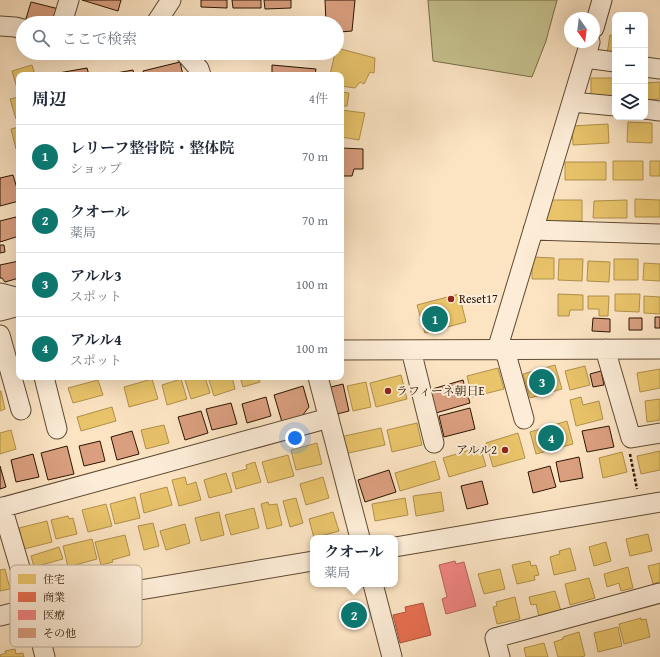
<!DOCTYPE html>
<html lang="ja">
<head>
<meta charset="utf-8">
<style>
  body { margin:0; font-family:"Gentium Book Plus","Noto Serif JP",serif; background:#f6f6f7; color:#1f2937 }
  .controls { position:absolute; right:12px; top:12px; display:grid; overflow:hidden; border-radius:8px; box-shadow:0 4px 16px #0002 }
  .controls button { width:36px; height:36px; display:grid; place-items:center; padding:0; border:0; border-bottom:1px solid #e0e1e3; background:#fff; color:#1f2937; font:20px sans-serif }
  .compass { position:absolute; left:564px; top:12px; width:36px; height:36px; border-radius:50%; background:#fff; box-shadow:0 4px 16px #0002; rotate:166deg }
  .you { position:absolute; left:295px; top:438px; width:14px; height:14px; margin:-10px; border:3px solid #fff; border-radius:50%; background:#1a73e8; box-shadow:0 0 0 6px #1a73e833 }
  .badge { display:grid; place-items:center; width:26px; height:26px; border-radius:50%; background:#0f766e; color:#fff; font-size:13px; font-weight:700 }
  .pin { position:absolute; translate:-50% -50%; border:2px solid #fff; box-shadow:0 1px 4px #0006 }
  .popup { position:absolute; left:310px; top:535px; width:88px; height:52px; box-sizing:border-box; display:grid; place-content:center; border-radius:8px; background:#fff; filter:drop-shadow(0 1px 3px #0005); font-size:13px; white-space:nowrap; color:#747a83 }
  .popup b { font-size:15px; color:#1f2937 }
  .popup::after { content:''; position:absolute; left:50%; top:100%; margin-left:-8px; border:8px solid transparent; border-top-color:#fff }
  .list { margin:0; padding:0; list-style:none }
  h2 { display:flex; justify-content:space-between; align-items:center; height:52px; margin:0; padding:0 16px; font-size:17px }
  h2 small { font-size:13px; font-weight:400; color:#747a83 }
  .list li { display:grid; grid-template-columns:26px 1fr auto; gap:12px; align-items:center; box-sizing:border-box; height:64px; padding:0 16px; border-top:1px solid #e0e1e3 }
  .list b { display:block; font-size:15px; white-space:nowrap }
  .list p { margin:0; font-size:13px; white-space:nowrap; color:#747a83 }
  .list em { font-size:13px; font-style:normal; color:#747a83 }
  .icon { flex:none; width:22px; height:22px; fill:none; stroke:currentColor; stroke-width:2; stroke-linecap:round; stroke-linejoin:round }
  .map { position:relative; flex:none; width:660px; height:657px; overflow:hidden }
  .search { position:absolute; background:#fff; box-shadow:0 4px 16px #0002; left:16px; top:16px; width:328px; height:44px; display:flex; align-items:center; gap:10px; box-sizing:border-box; padding:0 14px; border-radius:22px; color:#747a83; font-size:15px }
  .panel { position:absolute; background:#fff; box-shadow:0 4px 16px #0002; left:16px; top:72px; width:328px; height:308px; border-radius:8px }
  .map>svg:first-child { display:block }
</style>
</head>
<body>
<div class="map">
<svg width="660" height="657" viewBox="0 0 660 657">
  <rect width="100%" height="100%" fill="#fce4c3"/>
  <filter id="stains"><feTurbulence type="fractalNoise" baseFrequency=".005" numOctaves="4"/><feColorMatrix values="0 0 0 0 .2 0 0 0 0 .09 0 0 0 0 .02 0 0 0 .5 -.17"/></filter>
  <radialGradient id="worn" r=".72"><stop offset=".6" stop-color="#630" stop-opacity="0"/><stop offset="1" stop-color="#630" stop-opacity=".3"/></radialGradient>
  <path fill="#c6c28f" stroke="#786c48" d="M428,0H557L546,41L532,77L433,61Z"/>
  <path fill="#e9c46a" stroke="#b0904b" d="M610,35L615,36V55L607,54Z
    M337,48L375,58L374,73L370,72L364,84L360,82L355,88L341,86V75H330L335,53H337Z
    M32,65L35,75H19V87L17,88L12,71Z
    M591,78H615V96H591Z
    M660,82V99L645,100V83Z
    M341,92L349,93L347,106H341Z
    M19,97V118L16,119L10,99Z
    M341,110L365,113L359,140L341,137Z
    M628,122L652,123V143L627,142Z
    M608,124L609,143L573,145L572,126Z
    M19,127V148L16,149L11,129Z
    M613,161H643V180H613Z
    M650,161H660V176H650Z
    M565,162H606V180H565Z
    M635,199L660,200V217H635Z
    M546,200H582V221H545Z
    M627,200V218H593L594,201Z
    M532,257L554,258V279H532Z
    M559,259H583L582,281L558,280Z
    M614,259H638V280H614Z
    M588,261L610,262L609,282L587,281Z
    M644,263L660,264V281L643,280Z
    M459,294L466,322L425,333L417,305Z
    M558,294L583,295V310H570L569,316H558Z
    M615,294H640L639,312L615,311Z
    M588,296H609L608,316H599V309H588Z
    M644,296L660,297V314L644,313Z
    M555,365L562,389L530,398L523,374Z
    M585,366L590,385L570,390L565,371Z
    M498,368L504,389L472,397L467,376Z
    M660,369V388L640,392L637,373Z
    M401,375L407,399L376,407L370,383Z
    M195,377H205L210,393L191,399L185,380Z
    M208,377H232L235,389L214,396Z
    M240,377H258L260,382L243,387Z
    M152,379L158,399L129,407L124,387Z
    M181,379L187,399L167,405L162,385Z
    M98,380L103,395L73,403L68,388Z
    M366,382L371,407L353,411L347,386Z
    M0,391H1L5,409L0,411Z
    M581,397L583,405L599,401L603,419L576,426L570,400Z
    M660,399V420L647,422L645,401Z
    M112,407L116,421L81,431L77,417Z
    M567,421L573,444L536,454L530,432Z
    M417,423L422,445L392,452L387,430Z
    M164,425L169,443L146,449L141,430Z
    M381,428L385,445L344,454L340,437Z
    M11,430L16,449L0,454V433Z
    M518,433L525,458L493,467L486,443Z
    M317,443L322,464L296,470L291,450Z
    M480,447L486,466L449,477L443,458Z
    M660,451V470L641,474L637,456Z
    M622,452L627,472L603,478L599,458Z
    M288,455L294,476L268,483L262,462Z
    M435,461L440,479L400,491L395,473Z
    M255,462L261,482L236,489L232,473L247,469L246,465Z
    M226,473L232,492L209,498L204,480Z
    M185,477L187,485L196,482L201,500L179,506L172,480Z
    M323,477L329,498L306,505L300,484Z
    M167,487L172,505L144,513L140,494Z
    M441,492L444,511L416,516L413,496Z
    M135,497L140,518L115,524L110,504Z
    M296,498L303,523L290,527L283,501Z
    M405,498L408,515L375,521L372,504Z
    M268,502L269,505L277,504L282,525L267,529L261,504Z
    M106,504L112,526L88,532L82,510Z
    M254,508L259,528L231,535L225,515Z
    M219,512L224,535L201,541L195,518Z
    M333,512L339,531L314,538L309,519Z
    M68,516L69,519L73,518L77,534L56,539L51,520Z
    M47,521L52,542L24,549L19,528Z
    M153,523L159,546L144,550L138,526Z
    M185,524L190,543L166,550L160,531Z
    M648,534L652,551L630,556L626,539Z
    M125,535L130,555L112,560L113,562L101,565L95,542Z
    M92,539L97,559L68,567L63,546Z
    M606,542L611,561L594,566L589,547Z
    M59,547L63,559L34,567L31,556Z
    M570,548L576,570L554,575L550,557L560,554L559,551Z
    M530,561L531,566L536,565L539,575L534,576L535,580L517,584L512,565Z
    M660,563V582L653,584L648,566Z
    M628,567L633,588L621,591L619,583L607,587L604,574Z
    M5,569L10,589L0,591V570Z
    M500,569L505,589L484,594L478,574Z
    M589,578L595,598L570,605L565,584Z
    M555,591L561,611L539,617L536,604L531,605L529,597Z
    M515,597L520,619L497,624L493,607L497,606L496,602Z
    M641,618V620L646,619L650,637L624,644L619,624Z
    M618,627L622,646L598,652L594,633Z
    M579,632L585,656L580,657H558L554,642L563,639V637Z
    M544,643L548,657H526L524,648Z
    M15,649L16,654L23,653L24,657H0V655L6,653L5,651Z"/>
  <path fill="#e76f51" stroke="#af5439" d="M358,603L363,626L350,629L344,606Z
    M423,603L431,635L400,643L393,615L406,612L405,607Z
    M76,629L78,638L73,639L71,630Z
    M68,631L71,640L66,641L63,632Z"/>
  <path fill="#f28482" stroke="#b6635c" d="M455,561L456,564L464,562L476,606L446,614L442,599L447,597L439,565Z"/>
  <path fill="#da9f7f" stroke="#2b1602" d="M82,0H121L118,11Z
    M201,0H227V8L201,7Z
    M232,0H261V8H233Z
    M264,0H291V8L265,9Z
    M325,0H355L352,31L340,32L338,24H337V23H326Z
    M31,2L59,9L56,23L25,22Z
    M92,20L129,23H92Z
    M180,62L183,75H144L143,71Z
    M272,65L316,69L315,75H272Z
    M87,68L89,75H47Z
    M133,70L134,75H105Z
    M341,148L363,149V169H354L352,176H341Z
    M13,175L19,195V201L0,206V178Z
    M16,217L19,228V236L0,242V221Z
    M0,245H4L5,252L0,253Z
    M19,261V278L5,282L2,278H0V265Z
    M655,317H660V328H655Z
    M593,318L610,319V332L592,331Z
    M629,318H642V330H629Z
    M601,371L604,385L593,387L590,374Z
    M463,380L470,403L436,413L429,390Z
    M343,384L349,411L333,415L327,388Z
    M303,386L309,407L302,416L282,422L274,395Z
    M266,397L271,416L247,423L242,404Z
    M231,403L237,424L212,430L206,409Z
    M470,408L475,429L444,437L439,416Z
    M201,411L208,433L185,440L178,417Z
    M609,426L614,447L587,452L582,431Z
    M132,431L139,454L117,460L111,437Z
    M100,441L105,461L84,466L79,446Z
    M67,446L74,474L48,480L41,453Z
    M33,454L39,477L16,482L11,460Z
    M579,457L583,478L560,482L556,462Z
    M0,466L6,487L0,489Z
    M550,466L556,487L533,493L528,472Z
    M389,470L396,492L365,502L358,480Z
    M482,481L488,504L467,509L461,486Z"/>
  <g fill="none" stroke-linecap="round" stroke-linejoin="round">
    <defs>
      <path id="minor" d="M62,23L69,0
        M156,23L171,0
        M0,26L15,27L23,29
        M594,28L602,0
        M185,53L199,69L201,75
        M585,58L615,62
        M645,67L660,69
        M572,102L615,106
        M645,109L660,111
        M533,230L660,234
        M0,293L19,298
        M0,311L19,306
        M0,335L21,410
        M605,349L631,438L660,433
        M341,350L660,349
        M411,350L434,443
        M497,350L590,42
        M505,350L524,419
        M44,377L57,429
        M318,377L360,538
        M2,507L37,625L45,657
        M0,508L329,418
        M395,547L660,502
        M373,584L392,657
        M0,616L32,608L313,561
        M500,657L495,638L660,593"/>
    </defs>
    <use href="#minor" stroke="#5f4a32" stroke-width="21"/>
    <path stroke="#2b1602" stroke-width="2.5" stroke-dasharray="3 2" stroke-linecap="butt" d="M630,454L637,489"/>
    <use href="#minor" stroke="#fdedd8" stroke-width="19"/>
  </g>
  <g fill="#8f2418" stroke="#fdedd8" stroke-width="1.5">
    <circle cx="451" cy="299" r="4"/>
    <circle cx="388" cy="391" r="4"/>
    <circle cx="505" cy="450" r="4"/>
  </g>
  <g text-anchor="middle" stroke-width="4" stroke-linejoin="round" paint-order="stroke">
    <g font-size="12" fill="#2b1602" stroke="#fdedd8" text-anchor="start">
      <text x="459" y="303">Reset17</text>
      <text x="396" y="395">ラフィーネ朝日E</text>
      <text x="497" y="454" text-anchor="end">アルル2</text>
    </g>
  </g>
  <rect x="10" y="565" width="132" height="82" rx="6" fill="#fdedd8" stroke="#beac98" stroke-width="1"/>
  <rect x="18" y="574" width="18" height="10" fill="#e9c46a"/>
  <rect x="18" y="592" width="18" height="10" fill="#e76f51"/>
  <rect x="18" y="610" width="18" height="10" fill="#f28482"/>
  <rect x="18" y="628" width="18" height="10" fill="#da9f7f"/>
  <g font-size="11" fill="#2b1602">
    <text x="43" y="583">住宅</text>
    <text x="43" y="601">商業</text>
    <text x="43" y="619">医療</text>
    <text x="43" y="637">その他</text>
  </g>
  <rect width="100%" height="100%" filter="url(#stains)"/>
  <rect width="100%" height="100%" fill="url(#worn)"/>
</svg>
<div class="controls">
<button>+</button>
<button>−</button>
<button><svg class="icon" aria-label="layers" viewBox="0 0 24 24"><path d="M12 4l9 5-9 5-9-5zM3 14l9 5 9-5"/></svg></button>
</div>
<svg class="compass" viewBox="-18 -18 36 36"><path d="M0-13l5 13h-10z" fill="#e53935"/><path d="M0 13l5-13h-10z" fill="#747a83"/></svg>
<div class="you"></div>
<div class="pin badge" style="left:435px;top:319px">1</div>
<div class="pin badge" style="left:354px;top:615px">2</div>
<div class="popup"><b>クオール</b>薬局</div>
<div class="pin badge" style="left:542px;top:382px">3</div>
<div class="pin badge" style="left:551px;top:438px">4</div>
<div class="search"><svg class="icon" aria-label="search" viewBox="0 0 24 24"><circle cx="10" cy="10" r="6"/><path d="M15 15l6 6"/></svg>ここで検索</div>
<section class="panel">
<h2>周辺<small>4件</small></h2>
<ul class="list">
<li><span class="badge">1</span><div><b>レリーフ整骨院・整体院</b><p>ショップ</p></div><em>70 m</em></li>
<li><span class="badge">2</span><div><b>クオール</b><p>薬局</p></div><em>70 m</em></li>
<li><span class="badge">3</span><div><b>アルル3</b><p>スポット</p></div><em>100 m</em></li>
<li><span class="badge">4</span><div><b>アルル4</b><p>スポット</p></div><em>100 m</em></li>
</ul>
</section>
</div>
</body>
</html>
